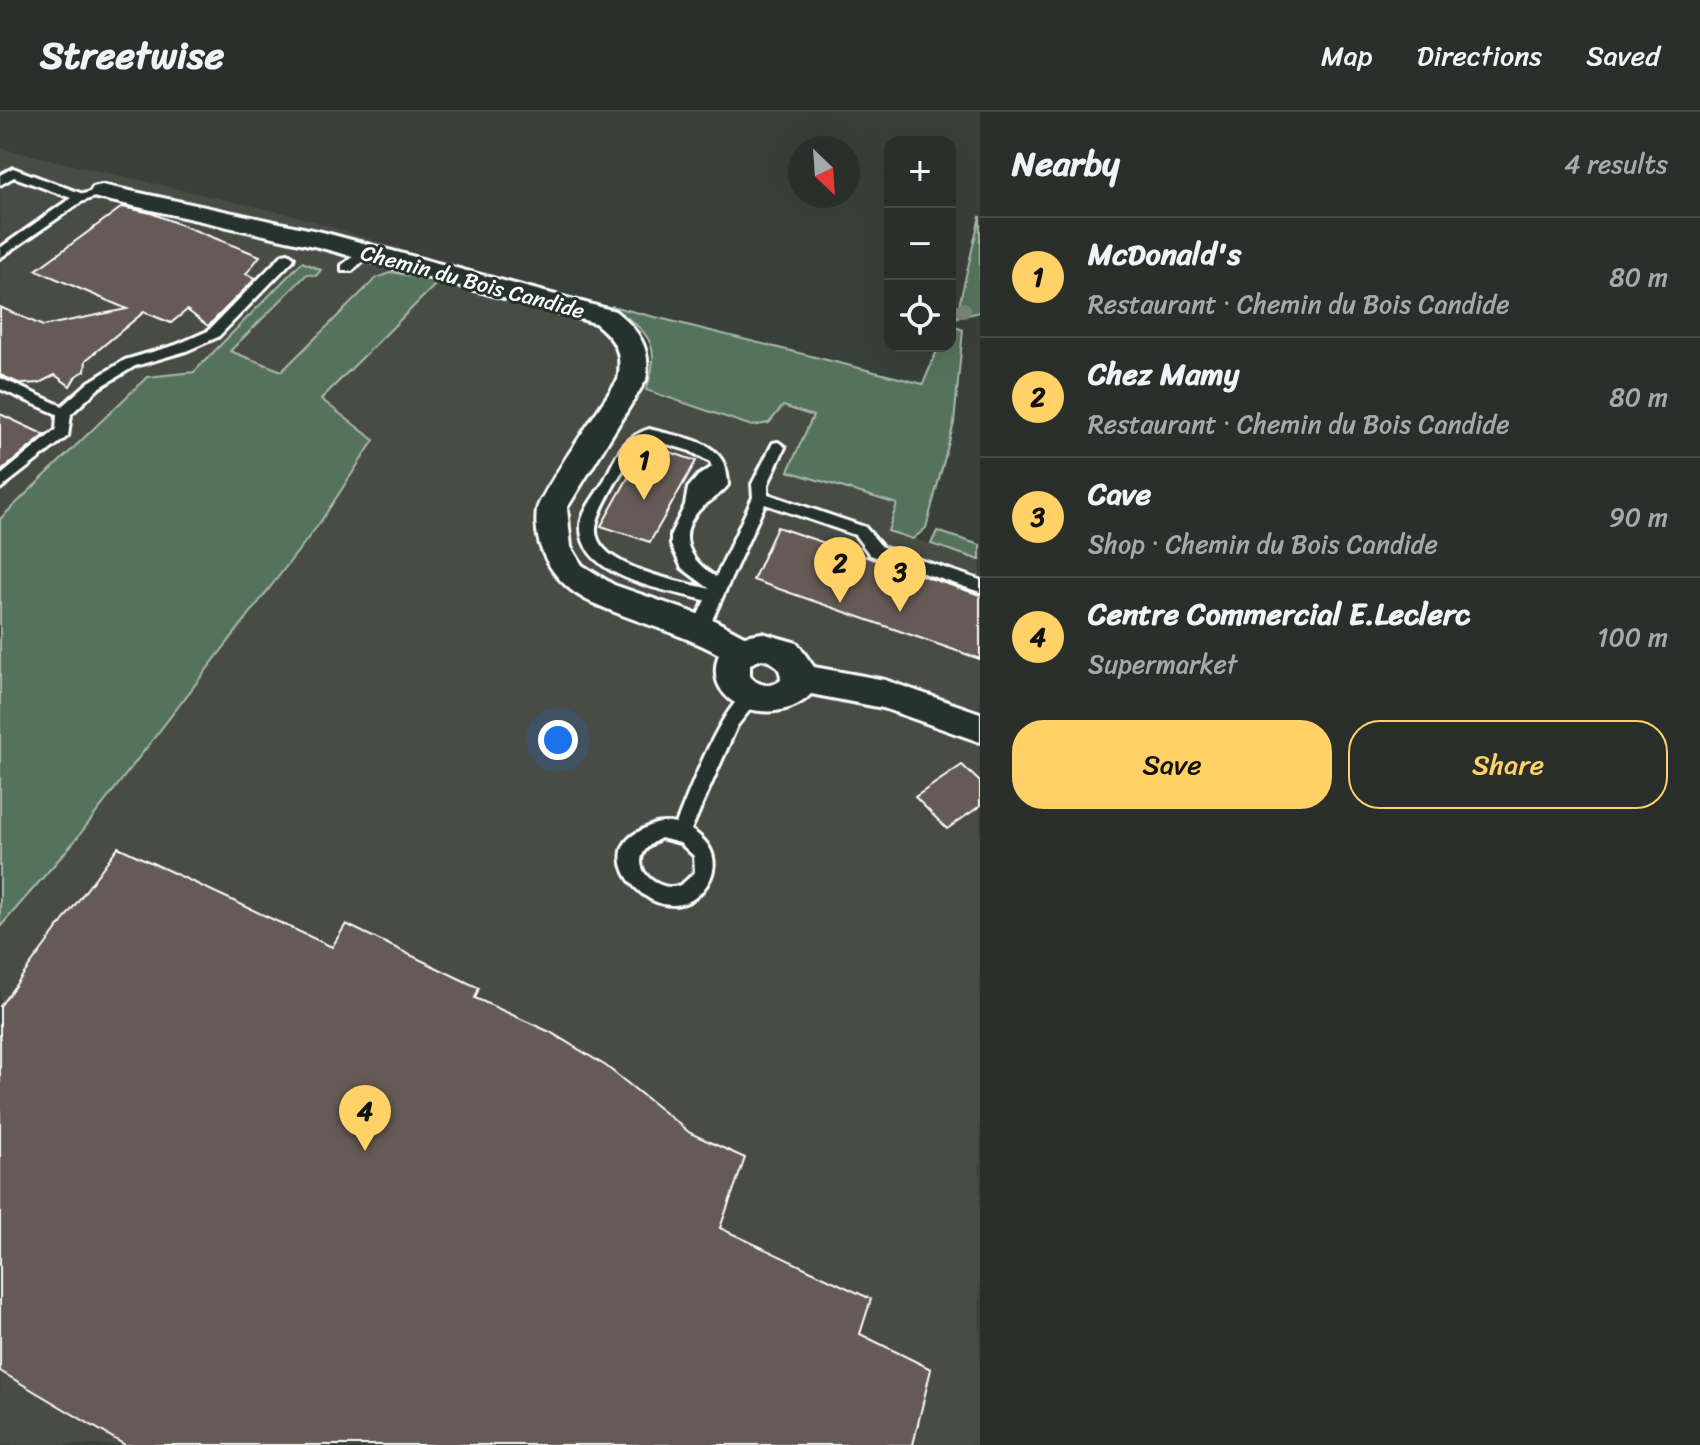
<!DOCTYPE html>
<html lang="en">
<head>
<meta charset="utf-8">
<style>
  body { margin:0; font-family:Sriracha,sans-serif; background:#333733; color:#f1f3f6 }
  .controls { position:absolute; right:24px; top:24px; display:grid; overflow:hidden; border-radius:16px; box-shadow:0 8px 32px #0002 }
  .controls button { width:72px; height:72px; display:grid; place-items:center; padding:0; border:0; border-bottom:2px solid #474a47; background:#2b2f2b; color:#f1f3f6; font:40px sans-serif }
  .compass { position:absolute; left:788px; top:24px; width:72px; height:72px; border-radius:50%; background:#2b2f2b; box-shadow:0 8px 32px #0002; rotate:155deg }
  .you { position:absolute; left:558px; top:628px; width:28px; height:28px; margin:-20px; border:6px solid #fff; border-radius:50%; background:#1a73e8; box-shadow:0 0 0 12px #1a73e833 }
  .badge { display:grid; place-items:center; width:52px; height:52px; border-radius:50%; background:#ffd166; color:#111; font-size:26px; font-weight:700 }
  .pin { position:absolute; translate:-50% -66px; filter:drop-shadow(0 2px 4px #0008) }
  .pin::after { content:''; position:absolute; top:42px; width:28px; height:24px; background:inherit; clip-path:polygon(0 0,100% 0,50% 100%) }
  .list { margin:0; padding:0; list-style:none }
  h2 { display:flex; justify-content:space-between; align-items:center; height:104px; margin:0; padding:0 32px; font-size:34px }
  h2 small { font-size:26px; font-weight:400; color:#a6a9a9 }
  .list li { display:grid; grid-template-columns:52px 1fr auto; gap:24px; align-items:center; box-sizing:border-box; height:120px; padding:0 32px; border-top:2px solid #474a47 }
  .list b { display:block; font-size:30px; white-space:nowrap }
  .list p { margin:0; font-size:26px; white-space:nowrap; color:#a6a9a9 }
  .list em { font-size:26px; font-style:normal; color:#a6a9a9 }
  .actions { display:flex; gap:16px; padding:24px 32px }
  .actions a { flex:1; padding:18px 0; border:2px solid #ffd166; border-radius:32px; text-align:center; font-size:28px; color:#ffd166 }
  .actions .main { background:#ffd166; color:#111 }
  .icon { flex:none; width:44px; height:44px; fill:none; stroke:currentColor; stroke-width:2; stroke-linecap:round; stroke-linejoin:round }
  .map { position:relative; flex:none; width:980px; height:1333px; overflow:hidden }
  header { display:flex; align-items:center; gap:48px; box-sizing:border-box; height:112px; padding:0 40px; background:#2b2f2b; border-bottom:2px solid #474a47 }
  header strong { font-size:38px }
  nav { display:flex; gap:44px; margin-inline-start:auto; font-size:28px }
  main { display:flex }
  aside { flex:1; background:#2b2f2b }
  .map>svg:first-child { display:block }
</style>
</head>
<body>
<header>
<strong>Streetwise</strong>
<nav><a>Map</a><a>Directions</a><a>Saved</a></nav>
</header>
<main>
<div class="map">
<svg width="980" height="1333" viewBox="0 0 980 1333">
  <rect width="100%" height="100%" fill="#393f39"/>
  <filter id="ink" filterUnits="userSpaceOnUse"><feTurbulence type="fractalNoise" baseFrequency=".0125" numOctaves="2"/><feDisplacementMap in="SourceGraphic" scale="16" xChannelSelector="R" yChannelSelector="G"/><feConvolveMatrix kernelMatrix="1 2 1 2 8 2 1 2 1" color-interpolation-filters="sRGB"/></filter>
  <g filter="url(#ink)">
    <path fill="#4a4b45" d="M0,36L297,104L404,138L392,160L375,166L282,260L220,235L194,260L147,266L0,407Z
      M438,170L587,207L606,221L622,239L616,268L752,314L769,311L783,294L814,304L788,359L897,393L888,419L980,448V1333H0V815L73,731L319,412L374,328L321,287Z"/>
    <path fill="#55735b" stroke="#aab9ad" stroke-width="2" d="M980,104V200L956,206Z
      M302,150L321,158L316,164L307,162L230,239L282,259L376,166L392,160L438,170L321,287L374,328L319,412L73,731L0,815V407L147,265L194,260Z
      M611,194L923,272L939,234H950V213L963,218L954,311L926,416L913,427L888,419L897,392L788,359L813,304L783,294L769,311L752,314L646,278C663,231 648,220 611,194Z
      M937,419L980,433V448L931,432Z"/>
    <path fill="#655a55" stroke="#fff" stroke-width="2" d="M122,95L151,101L260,144L246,162L256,166L208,214L187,198L171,211L144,200L86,248L85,259L76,264L70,274L55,263L39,271L21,272L0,263V195L43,214L127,197L36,158Z
      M0,302L45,323L0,360Z
      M647,332L696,349L650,430L601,414Z
      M777,415L980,483V547L753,468Z
      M962,653L980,670V694L947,717L915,685Z
      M118,735L332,835L346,812L479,876L475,886L550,920L606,954L690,1021L745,1046L720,1116L871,1187L860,1222L931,1257L913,1333H125L0,1259V894Z"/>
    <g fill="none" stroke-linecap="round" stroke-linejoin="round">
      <defs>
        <path id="lane" d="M13,56L83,82L102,76L108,80L81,90L0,146V136L71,86L14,65L0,73V63Z
          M364,136L370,140L369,143L352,159H342V153Z
          M288,141L294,145L293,148L218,225L186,239L135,254L99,276L71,302L68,324L0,377V364L56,318L57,302L0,277V266L62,294L89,270L125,248L176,233L208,219L283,142Z
          M649,317C685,327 728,327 728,373C720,384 708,389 699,398C675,424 690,449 716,465L753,385L752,372L773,331L778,330L785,335L768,372V382L865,415L882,435L980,468V480L870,443L855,423L765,392L706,521H694L692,516L705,488C667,478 580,466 581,414C581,401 596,382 603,371C616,346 621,326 649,317ZM650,327L690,339L710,350L712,355L698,364L688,376L685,393L671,422V433L682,456L710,477C682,470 584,454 597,410C601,391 628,351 638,332Z
          M751,578L760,585L737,614L691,718C717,734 721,758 701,780C660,824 587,744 640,719C653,712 661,709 676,712C688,683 723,587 751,578ZM661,726L680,731L694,744L695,760C690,764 686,770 680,773C658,784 616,748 661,726Z"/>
        <path id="street" d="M102,73L322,120L615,199C639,218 652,237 646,268L567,396L571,435L582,453L614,473L712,507L744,524L762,521L797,531L814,555L885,568L980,601V630L883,596L811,582C779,617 699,597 719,542C679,520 635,510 593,491C557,475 532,439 537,398C539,383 605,288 618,268C623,241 616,228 595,211L318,135L93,85L90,80L93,75ZM762,547C774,550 781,555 781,568C771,576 758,574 750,564V552Z"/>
      </defs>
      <use href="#lane" stroke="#fff" stroke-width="6"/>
      <use href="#street" stroke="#fff" stroke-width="6"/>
      <use href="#lane" fill="#26332d" fill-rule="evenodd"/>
      <use href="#street" fill="#26332d" fill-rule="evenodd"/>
    </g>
    <circle fill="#7c867d" cx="963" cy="198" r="8"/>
  </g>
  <g text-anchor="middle" stroke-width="6" stroke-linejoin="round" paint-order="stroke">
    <g font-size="22" fill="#fff" stroke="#26332d">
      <text transform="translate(473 169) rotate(15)" y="8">Chemin du Bois Candide</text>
    </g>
  </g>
</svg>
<div class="controls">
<button>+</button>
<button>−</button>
<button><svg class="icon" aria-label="locate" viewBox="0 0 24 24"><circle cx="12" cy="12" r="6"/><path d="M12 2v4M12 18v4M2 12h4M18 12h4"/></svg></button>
</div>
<svg class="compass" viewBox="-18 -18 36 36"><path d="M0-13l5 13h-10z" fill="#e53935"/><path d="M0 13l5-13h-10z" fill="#a6a9a9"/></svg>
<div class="you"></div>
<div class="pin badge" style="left:644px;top:388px">1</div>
<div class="pin badge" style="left:840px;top:491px">2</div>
<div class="pin badge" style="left:900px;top:500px">3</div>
<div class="pin badge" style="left:365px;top:1039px">4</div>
</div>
<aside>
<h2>Nearby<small>4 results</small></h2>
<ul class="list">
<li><span class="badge">1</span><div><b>McDonald's</b><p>Restaurant · Chemin du Bois Candide</p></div><em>80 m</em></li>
<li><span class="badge">2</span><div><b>Chez Mamy</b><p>Restaurant · Chemin du Bois Candide</p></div><em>80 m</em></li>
<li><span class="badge">3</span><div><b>Cave</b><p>Shop · Chemin du Bois Candide</p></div><em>90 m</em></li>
<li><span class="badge">4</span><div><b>Centre Commercial E.Leclerc</b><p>Supermarket</p></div><em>100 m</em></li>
</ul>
<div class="actions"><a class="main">Save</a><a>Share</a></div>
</aside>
</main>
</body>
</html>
